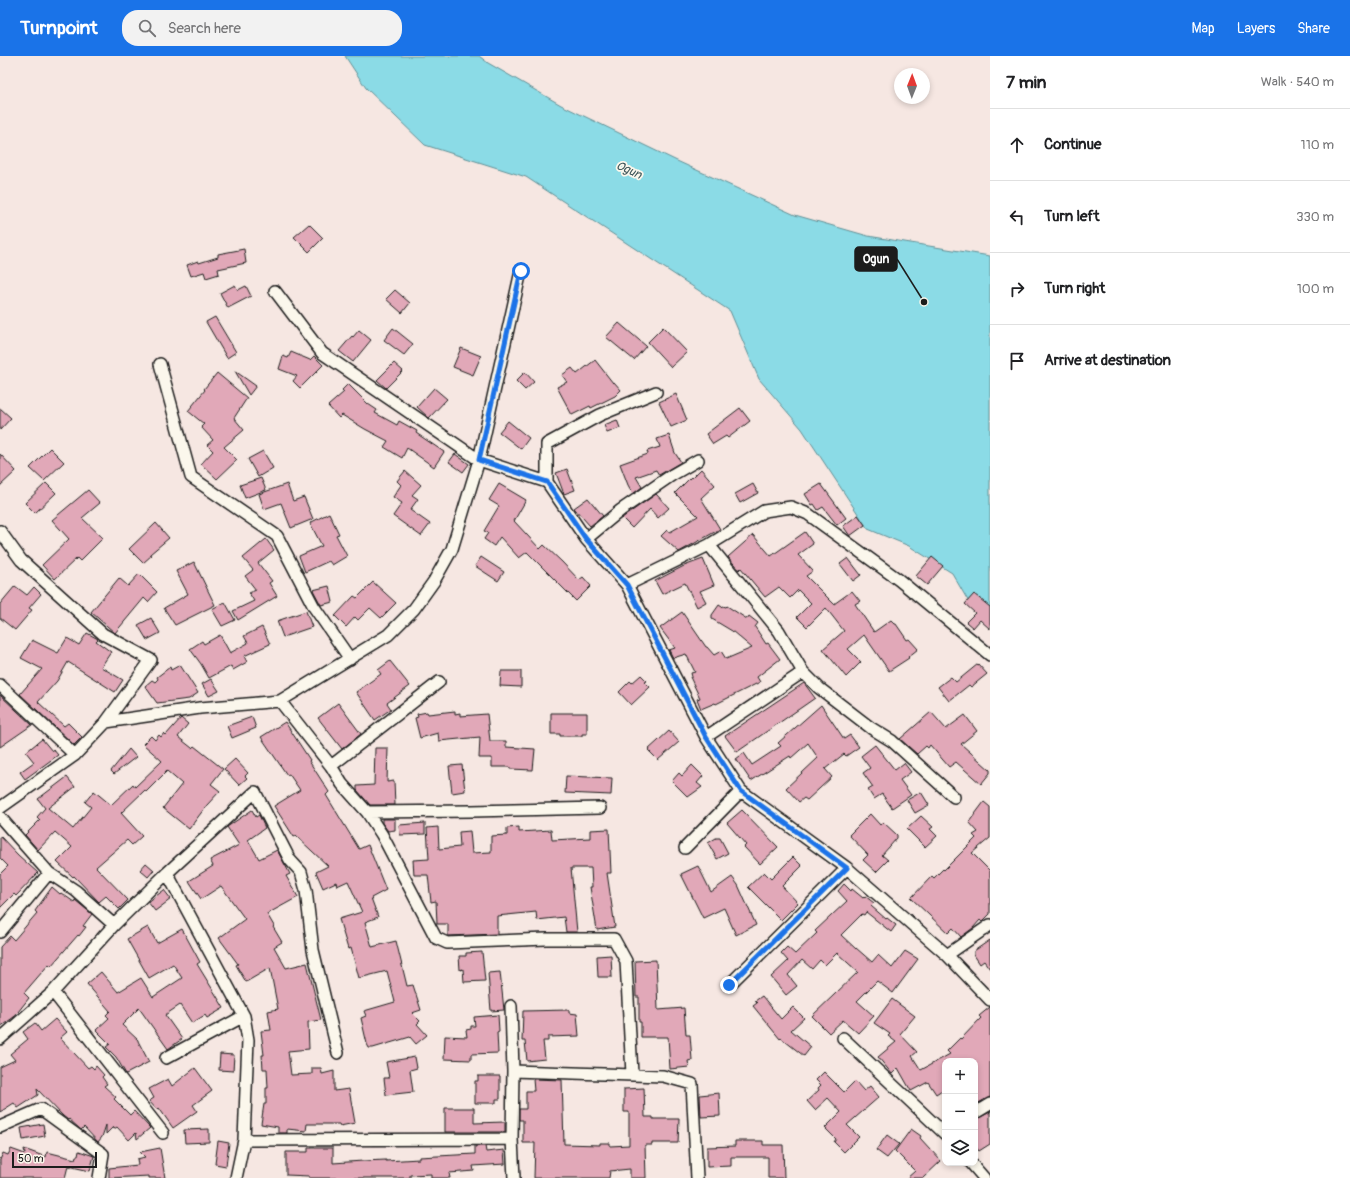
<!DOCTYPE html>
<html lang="en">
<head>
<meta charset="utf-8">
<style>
  body { margin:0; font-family:Pangolin,sans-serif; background:#f2f2f2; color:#202124 }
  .controls { position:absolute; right:12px; bottom:12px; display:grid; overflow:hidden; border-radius:8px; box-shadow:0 2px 6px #0003 }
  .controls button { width:36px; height:36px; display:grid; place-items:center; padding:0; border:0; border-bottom:1px solid #e0e0e0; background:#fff; color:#202124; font:20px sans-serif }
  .compass { position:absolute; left:894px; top:12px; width:36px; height:36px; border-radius:50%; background:#fff; box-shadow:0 2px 6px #0003; rotate:1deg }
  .scale { position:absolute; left:12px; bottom:10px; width:85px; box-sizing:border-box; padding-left:4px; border:2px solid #1c1c1c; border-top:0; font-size:11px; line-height:14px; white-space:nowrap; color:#1c1c1c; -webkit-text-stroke:3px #fbf7ec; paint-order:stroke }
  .stop { position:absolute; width:12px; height:12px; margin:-9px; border:3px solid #1a73e8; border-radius:50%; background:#fff }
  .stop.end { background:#1a73e8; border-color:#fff; box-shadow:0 1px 4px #0008 }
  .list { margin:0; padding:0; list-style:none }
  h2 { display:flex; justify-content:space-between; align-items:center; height:52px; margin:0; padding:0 16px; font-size:17px }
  h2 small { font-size:13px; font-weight:400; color:#757577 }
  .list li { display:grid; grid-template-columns:26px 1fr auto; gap:12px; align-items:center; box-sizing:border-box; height:72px; padding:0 16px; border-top:1px solid #e0e0e0 }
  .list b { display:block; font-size:15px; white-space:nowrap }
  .list em { font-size:13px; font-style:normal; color:#757577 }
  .icon { flex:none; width:22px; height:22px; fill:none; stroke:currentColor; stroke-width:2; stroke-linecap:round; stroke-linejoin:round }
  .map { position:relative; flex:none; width:990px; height:1122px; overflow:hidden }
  header { display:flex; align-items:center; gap:24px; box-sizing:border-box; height:56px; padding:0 20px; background:#1a73e8; color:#fff }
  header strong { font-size:19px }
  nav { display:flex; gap:22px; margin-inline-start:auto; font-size:14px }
  .search { width:280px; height:36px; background:#f2f2f2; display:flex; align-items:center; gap:10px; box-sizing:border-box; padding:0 14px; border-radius:16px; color:#757577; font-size:15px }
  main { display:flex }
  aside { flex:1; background:#fff }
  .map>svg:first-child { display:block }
</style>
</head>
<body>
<header>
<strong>Turnpoint</strong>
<div class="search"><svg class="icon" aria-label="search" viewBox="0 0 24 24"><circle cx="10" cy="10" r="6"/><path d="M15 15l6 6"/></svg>Search here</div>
<nav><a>Map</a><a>Layers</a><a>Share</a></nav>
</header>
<main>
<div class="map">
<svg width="990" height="1122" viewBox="0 0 990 1122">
  <rect width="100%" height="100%" fill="#f6e7e2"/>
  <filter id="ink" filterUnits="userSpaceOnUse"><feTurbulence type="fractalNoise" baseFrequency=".025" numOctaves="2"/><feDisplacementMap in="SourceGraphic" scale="8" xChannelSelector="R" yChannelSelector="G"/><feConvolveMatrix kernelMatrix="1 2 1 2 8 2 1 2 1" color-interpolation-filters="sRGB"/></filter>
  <g filter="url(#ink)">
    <path fill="#8bdbe6" stroke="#5f8f95" d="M345,0H479L488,7L561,49L677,105L795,159L868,180L990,200V568L974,555L952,517L909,490L868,473L802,373L759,323L730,255L526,121L425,89L366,32Z"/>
    <path fill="#e1a8b8" stroke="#1c1c1c" d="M309,168L323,182L309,196L294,181Z
      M244,193L246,207L218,213L219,218L206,222L204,216L191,220L187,209L198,205L199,207L218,201V198Z
      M235,229L238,234L246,230L251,240L228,252L220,237Z
      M395,234L410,247L402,257L386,243Z
      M215,261L236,296L227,302L206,266Z
      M619,267L646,290L634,304L606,281Z
      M663,271L687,296L671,311L648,286Z
      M393,272L413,288L404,299L384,284Z
      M359,274L371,284L353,306L339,295L352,280L353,281Z
      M461,292L481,300L473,319L453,311Z
      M291,296L310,304L314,300L323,309L300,332L293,325L297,320L279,313L283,300L288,302Z
      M595,304L613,327L614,326L621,334L615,340L591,352L590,350L572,359L557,331L567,326L562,319L572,312L577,318Z
      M394,307L403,315L386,332L377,324Z
      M235,315L256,330L249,339Z
      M525,316L534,326L525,334L516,325Z
      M217,317L247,342L234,362L244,374L224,391L237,404L217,423L201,408L213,395L207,389L213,384L201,371L204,368L188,355L205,334L204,333Z
      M348,328L368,348L377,354L375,357L397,369L399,365L417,375L416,377L444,396L434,411L407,392L402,402L384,391L388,385L365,373L342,359L339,362L328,350L344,336L342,334Z
      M434,332L447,343L429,362L417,351Z
      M676,338L687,364L671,371L659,346Z
      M0,352L11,362L0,374Z
      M740,352L750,365L728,382L726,380L713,388L706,378Z
      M617,364L620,372L607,377L604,369Z
      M508,365L529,382L521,393L499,376Z
      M669,379L675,397L681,406L659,419L656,414L636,421L642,431L633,438L628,429L620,408L648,398L647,395L660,391L657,383Z
      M50,392L64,406L44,425L30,412Z
      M263,395L273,412L258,421L248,403Z
      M0,398L16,415L0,430Z
      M455,398L469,408L463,416L449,406Z
      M567,413L575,434L564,438L556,417Z
      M701,413L715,429L701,442L720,473L679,496L661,480L667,474L670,476L698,460L675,437L691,421L692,422Z
      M405,415L421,429L412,439L418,443L410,454L430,468L421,480L393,460L402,447L393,441L401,429L397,425Z
      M261,422L266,434L245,442L240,429Z
      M46,427L56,437L35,457L25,447Z
      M287,428L293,445L304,441L313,463L291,472L281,447L264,453L259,438Z
      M499,428L526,444L514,465L540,493L544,489L562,506L579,524L583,521L591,530L576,545L527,496L519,502L500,481L494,490L484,483L488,477L484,475L499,450L489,444Z
      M753,428L758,437L740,447L735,438Z
      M821,428L846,462L837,469L823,451L818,454L814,448L812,449L805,438Z
      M88,434L100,447L82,462L103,482L80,505L77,502L55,523L42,509L69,483L52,464Z
      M656,438L669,452L658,462L650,453L632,472L622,462Z
      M588,442L603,460L590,470L574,452Z
      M329,457L339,478L336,479L347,500L332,509L329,505L305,516L299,500L322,490L310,467Z
      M858,459L865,469L850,480L843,470Z
      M156,467L169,482L150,498L152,499L143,507L129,493Z
      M805,476L813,488L798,499L813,515L806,520L834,548L852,535L860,545L855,548L874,576L891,564L895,568H896L907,584L909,583L918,593L908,601L909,602L889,615L864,579L848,593L861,606L846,621L823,593L844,575L826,552L807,571L797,561L811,547L798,534L790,542L779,531L765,541L741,512L739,514L728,501L753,479L771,500Z
      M266,483L274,494L258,507L272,525L269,527L277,540L238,564L233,555L254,545L249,537L256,534L245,520L253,514L243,502Z
      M481,501L504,516L498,525L475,510Z
      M932,501L943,510L927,529L916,520Z
      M848,502L861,519L853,525L840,508Z
      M703,503L714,529L700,535L706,546L697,551L685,527L662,538L655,525L684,510Z
      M194,506L215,549L175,569L164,552L188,538L176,515Z
      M139,518L157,536L148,546L144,542L115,577L91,556L119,522L128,530Z
      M373,526L396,547L381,562L370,552L358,564L355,561L346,571L335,560L354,540L357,542Z
      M15,530L27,539L34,531L41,538L29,552L32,554L15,574L0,562V548Z
      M329,530L333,546L321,549L313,534Z
      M974,538L990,551V573L980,564L973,572L966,566L975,557L965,548Z
      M225,546L235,564L222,570L212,553Z
      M719,549L722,551L723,550L726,551L727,550L747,563L749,560L758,567L755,571L766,588L768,587L780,603L757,621L760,626L716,648L715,647L701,653L697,643L700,642L690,621H692L691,617L695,616L686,598L673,602L669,594L675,592L660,572L682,556L706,591H707L714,599L721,595L726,603L752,592L732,575L712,563V559Z
      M306,555L312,571L283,581L277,565Z
      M151,562L160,577L147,584L138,569Z
      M262,571L270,588L244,600L247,606L233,614L231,610L209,622L201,608L190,593L202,585L204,588L220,579L230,597L248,587L244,580Z
      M87,577L98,583L96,585L111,596L101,611L123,624L115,636L68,606L57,625L38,646L64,670L68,667L82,681L74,689L20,638L42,613L21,602L32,584L58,597L67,582L79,589Z
      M390,605L410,630L387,647L391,653L375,664L356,636L381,618L378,614Z
      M978,608L987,618L971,631L969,629L949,645L938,631L951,621L956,626Z
      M180,609L198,637L189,643L157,647L145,630L152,624L155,626L158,623L157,621L170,611L171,614Z
      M501,615H521V631L500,630Z
      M641,619L647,625L645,626L650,631L631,649L619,636L630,625L632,627Z
      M211,623L219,635L209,640L202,628Z
      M804,627L815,642L737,696L725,680Z
      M0,639L32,669L0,691Z
      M338,647L361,678L342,693L318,662Z
      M821,649L844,683L850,679L859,691L846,700L844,698L825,713L832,721L807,744L804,742L799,746L786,732L818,702L808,687L791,702L790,700L751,725L736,703L744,697L752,709L781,690L778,687Z
      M455,655V658L460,657V660L487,658L490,685H506V691L535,693L533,714L510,713V711H492V702H479L480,681L439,685L438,677L420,682L415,662L418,661L417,658L427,656L428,658Z
      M931,656L946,673L965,659L977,675L961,688L990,714V717L981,728L956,706L949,711L930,689L928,692L926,690L917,698L900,683Z
      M551,657H587V678H582V680H560V678H551Z
      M252,661L256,672L232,682L227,670Z
      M181,662L188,668L178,681L192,692L194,690L223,713L211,728L220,735L207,749L189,773L163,752L182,728L167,715L146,736L145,734L121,757L142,780L132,789L127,784L96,811L128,844L119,853L106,840L99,846L74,820L73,821L57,806L72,791L55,776L38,794L25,779L40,764L37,761L45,752L38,743L67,721L75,731L48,752L73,773L91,751L85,746L94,735L111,749L133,728L135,731L162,705L143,688L151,680L155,684L159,679L161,681L164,677L166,679Z
      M285,666L310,704L309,705L329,736L326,739L359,793L368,789L386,834L371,842L378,861L365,866L372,891L396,885L407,930L413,929L421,954L412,957L420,965L417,968L427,979L416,988L410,981L373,992H369L367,988L361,962L366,960L364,955L395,946L387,915L359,922L351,892L348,893L339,863L362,856L348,825L337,830L336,826L323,832L316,816L328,810L296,780L294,781L274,750L300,734L289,718L287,719L261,681Z
      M669,675L679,686L658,704L648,694Z
      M42,683L52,695L53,693L58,699L25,723L20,716L34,706L26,696Z
      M875,689L895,714L904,707L911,716L900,724L911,739L892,752L882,738L874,743L868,734L873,731L863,717L870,712L861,700Z
      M375,692H388L387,726L394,725L395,749H370L357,734V730L374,729Z
      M129,693L136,701L114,718L111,715Z
      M235,703L248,717L245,720L247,722L239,729L224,713Z
      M462,709L465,735L452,737L449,710Z
      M692,709L703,720L697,727L702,731L688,741L672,725L679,717L682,720Z
      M566,720L612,722L611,739L565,737Z
      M921,736L929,749L915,757L907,744Z
      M984,746L990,751V782L972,797L990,815V858L982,866L980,864L973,872L961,881L953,872L948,877L911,842L932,820L934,822L943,813L944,814L976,782L973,779L978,776L969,766Z
      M252,754L256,761L259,759L265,772L248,784L259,803L277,794L290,818L286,820L298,841L267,858L274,870L273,871L282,886L274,891L286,912L307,907L321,964L308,966L309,993L288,995L291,1019L312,1018V1012H321L322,1018L334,1015V1035L349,1033L355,1067L340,1070L339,1068H307L306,1075L287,1073V1077H278V1071L261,1068L264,1048H266V1032H268L267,1013H263L262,999H264L261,975L271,974L268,955L278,953L270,912L246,926L236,909L238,908L219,882L245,863L221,830L201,843L189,825L213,810L210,804L239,789L227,771Z
      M742,754L778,791L760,808L744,791L746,789L727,767Z
      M870,758L880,769L883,766L897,779V782L882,799L888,804L876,816L863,804L868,799L849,779Z
      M921,760L933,771L930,773L937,780L925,791L907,773Z
      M382,763H395V774L388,775L382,767Z
      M425,767V778L400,779L399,769Z
      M438,771L439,793L460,791L459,776L470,775L472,797L491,796V780L507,779V772L519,771V776L551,774L552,784L590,782V774L609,773L611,817H607L615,871L597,874L590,831H592L591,812H571L577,876H566L564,861L537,864L536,856L497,860V878L448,880V868H437L436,845L431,846L428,819H414L413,804L429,803L427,772Z
      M0,780L18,799L38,817L16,840L14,838L0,852V818L8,810L0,802Z
      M716,782H720L728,797L717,803L708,787Z
      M793,801L802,810L782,830L798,847L781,864L748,831L764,816L771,823Z
      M146,807L154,814L148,821L140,814Z
      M698,810L711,836L732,821L738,829L756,869L736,879L724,852L703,862L681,818Z
      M844,828L851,835L852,833L863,842L865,840L874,847L871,850L886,863L887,862L896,869L891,876L866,856L864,859L862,858L841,879L856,893V892L872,906L878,899L892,912L905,895L918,903L893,937L877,925L857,945L874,960L858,977L843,964L829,977L812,960L858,916L837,897L825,909L820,904L812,913L802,904L788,919L797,930L786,939L771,921L788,905L781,897L787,891L795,898L817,877L815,875L847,845L838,835Z
      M52,831L60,838L61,837L74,846L75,844L92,858L83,870L86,871L79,880L78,879L51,910L49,908L24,937L29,942L14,961L0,971V891L10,880L14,884L37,857L35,855Z
      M164,834L171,843L155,855L148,846Z
      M148,871L157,887L182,873L200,906L197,908L224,952L207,962L205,959L192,967L180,949L165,959L182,983L168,993L139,952L122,969L138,984V985L149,1006L126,1018L116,1001L106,991L110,988L96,974L109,962L106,959L110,955L87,928L101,916L118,936L141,922L153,941L182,922L173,908L149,922L127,883Z
      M990,884V913L984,905L980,908L974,899V895Z
      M482,896L485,925L464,926L463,913L460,914L459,900H466V897Z
      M611,899L612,921H598L597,900Z
      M656,904L658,954L684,952L686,979H690L692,1004L688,1005L689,1011L670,1013L668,981H641V966H639V941H636L635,905Z
      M500,916L504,954L491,955L488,917Z
      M762,940L781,963L793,951L804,962L791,974L811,991L804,1000L781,982L780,983L753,950L757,947L755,945Z
      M892,943L915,960L900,978L917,996L912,1000L921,1014L950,998L947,995L960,982L961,983L981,962L979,960L990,951V1041L975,1049V1005H945V1032L936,1038L928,1026L911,1035L898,1012L892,1018L878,1001L896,986L888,980L890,978L874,967Z
      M569,954V957L577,958L579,980L548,981V985H543L545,1003L527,1005L525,985H522L523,955Z
      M498,959L499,975L497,976L498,997L471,998V1004L444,1003L445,980L467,981L466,974L471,973V970H475L474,961Z
      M55,963L67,976L60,982L88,1012L91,1010L94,1013L96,1010L104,1019L102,1021L107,1028L104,1030L116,1041L114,1043L130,1059L134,1055L150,1072L137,1083L136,1077L129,1084L117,1071L114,1073L113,1071L106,1078V1069L102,1081L98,1086L84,1071L81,1074L69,1063L68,1064L63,1060L37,1033L38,1039L18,1052L14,1047L0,1056V1011L15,1004L10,998L28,983L23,976L35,967L41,975Z
      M220,998L234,999L233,1015L219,1014Z
      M415,1001L417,1012L410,1014L413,1036L386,1039L384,1022H389L386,1006Z
      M195,1012L212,1035L193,1049L197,1055L173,1072L159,1052L157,1054L149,1045L154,1042L149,1033L168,1023L172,1030Z
      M824,1016L844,1036L855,1025L864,1035L870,1030L879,1041L847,1069L859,1081L844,1096L834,1086L836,1083L825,1072L841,1056L828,1042L815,1054L807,1045L819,1034L818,1032L821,1029L816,1024Z
      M478,1020H500V1043H496V1047H475V1025H478Z
      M533,1023L562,1024L564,1088L600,1089V1087H610V1090L629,1089V1056H624V1033L644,1032L645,1061H653V1063H679L678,1087H652V1089H645L646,1122H630V1113L610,1115L609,1122H534L535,1087H523V1064H519V1053H526V1035H534Z
      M719,1037L720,1060L701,1061L700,1039Z
      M445,1052H474V1067L505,1066V1076H445Z
      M990,1056V1088L979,1095L975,1090V1064Z
      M43,1068L45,1080L23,1084L21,1072Z
      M209,1073V1086L185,1087L184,1074Z
      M911,1073L921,1080L920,1082L941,1105L923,1122H907L915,1115L895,1095Z
      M887,1079L899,1088L887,1102L876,1094Z
      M218,1085L229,1087L226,1110L215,1108Z
      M735,1085H763V1089H783L784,1122H768V1101H731V1110L707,1111V1091L735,1090Z
      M475,1090H485L486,1096L504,1094L505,1108L473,1110L474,1115L449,1117L450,1122H431V1118L410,1119V1122H309V1120L286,1119V1096H308V1092H333V1107L363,1105L386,1104V1105L419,1103V1101L475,1098Z
      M160,1092L165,1122H149V1120L109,1122V1112L138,1109L137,1103L145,1101L140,1096Z
      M11,1093L25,1098L24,1093L46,1101L47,1096L75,1103L76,1100H78L79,1095L94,1100L90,1115L68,1110L65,1122H0V1104L3,1097L8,1099Z"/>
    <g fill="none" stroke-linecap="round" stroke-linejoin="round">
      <defs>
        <path id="minor" d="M275,235L322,297L479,404L547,426
          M160,308L191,421L277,480L314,551L350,603
          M656,336L600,359L547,388V426L586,483L627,529L706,681L741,735L847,812L947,899L990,944
          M0,475L21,504L103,578L151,604L106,666L75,699L0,752
          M586,483L621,454L672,419L698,404
          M709,489L779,575L803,616L819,632L871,672L892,685L954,741
          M627,529L709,489L764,455L791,451L808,458L899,524L990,599
          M0,629L75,699
          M280,645L331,710L342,728L367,756L382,779L436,882L447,887L546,883H614L626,905L632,1018
          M106,666L200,652L280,645L388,579L414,553L434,525L452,493L479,404L521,215
          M706,681L803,616
          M331,710L439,626
          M367,756L472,755L600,752
          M0,761L49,817L76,835L114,869
          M685,792L741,735
          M167,817L244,960L248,984L244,1084L236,1122
          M0,876L49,817
          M947,899L990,869
          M729,929L847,812
          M53,936L163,1077
          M511,950L513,1015L512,1083L514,1122
          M843,982L945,1078
          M0,983L53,936L114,869L167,817L255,736L290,804L301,816L306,834L313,894L338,997
          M166,1002L244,960
          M513,1015L663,1020L692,1028L697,1122
          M975,1057L990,1048
          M0,1071L41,1053L103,1098L99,1122
          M244,1084L512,1083
          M971,1107L984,1122"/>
      </defs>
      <use href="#minor" stroke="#1c1c1c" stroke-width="14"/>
      <use href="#minor" stroke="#fbf7ec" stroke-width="11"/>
    </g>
  </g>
  <g fill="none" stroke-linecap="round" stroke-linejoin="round" filter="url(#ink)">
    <path stroke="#1a73e8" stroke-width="5" d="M521,215L479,404L547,426L586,483L627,529L706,681L741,735L847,812L729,929"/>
  </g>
  <g text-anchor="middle" stroke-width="3.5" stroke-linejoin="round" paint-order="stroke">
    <g font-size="12" font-style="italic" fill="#3d5559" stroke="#fbf7ec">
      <text transform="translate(629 114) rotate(24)" y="4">Ogun</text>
    </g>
  </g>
  <path fill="none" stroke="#1c1c1c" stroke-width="1.5" d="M924 246L897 203"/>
  <circle fill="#1c1c1c" stroke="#fbf7ec" stroke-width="1.5" cx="924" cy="246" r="4"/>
  <rect fill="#1c1c1c" stroke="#1c1c1c" stroke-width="1.5" x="855" y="191" width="42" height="24" rx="4"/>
  <g font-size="12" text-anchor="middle" font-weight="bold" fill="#fff">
    <text x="876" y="207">Ogun</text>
  </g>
</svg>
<div class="controls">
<button>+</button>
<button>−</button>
<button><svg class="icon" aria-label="layers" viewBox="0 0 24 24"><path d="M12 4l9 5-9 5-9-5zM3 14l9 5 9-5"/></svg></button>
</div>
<svg class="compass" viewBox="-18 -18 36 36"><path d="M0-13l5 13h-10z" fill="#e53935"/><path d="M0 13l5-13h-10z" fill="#757577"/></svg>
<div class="scale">50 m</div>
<div class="stop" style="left:521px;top:215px"></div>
<div class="stop end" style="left:729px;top:929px"></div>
</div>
<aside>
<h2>7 min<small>Walk · 540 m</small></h2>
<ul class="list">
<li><svg class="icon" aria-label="ahead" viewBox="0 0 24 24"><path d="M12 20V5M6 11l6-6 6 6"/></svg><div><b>Continue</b></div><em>110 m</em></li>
<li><svg class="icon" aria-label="left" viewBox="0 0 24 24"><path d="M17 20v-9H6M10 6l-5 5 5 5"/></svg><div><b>Turn left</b></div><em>330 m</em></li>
<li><svg class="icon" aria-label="right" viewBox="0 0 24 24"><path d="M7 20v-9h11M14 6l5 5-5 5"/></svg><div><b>Turn right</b></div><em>100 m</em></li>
<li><svg class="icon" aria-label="arrive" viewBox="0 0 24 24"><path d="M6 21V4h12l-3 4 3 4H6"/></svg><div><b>Arrive at destination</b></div></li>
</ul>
</aside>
</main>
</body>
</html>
